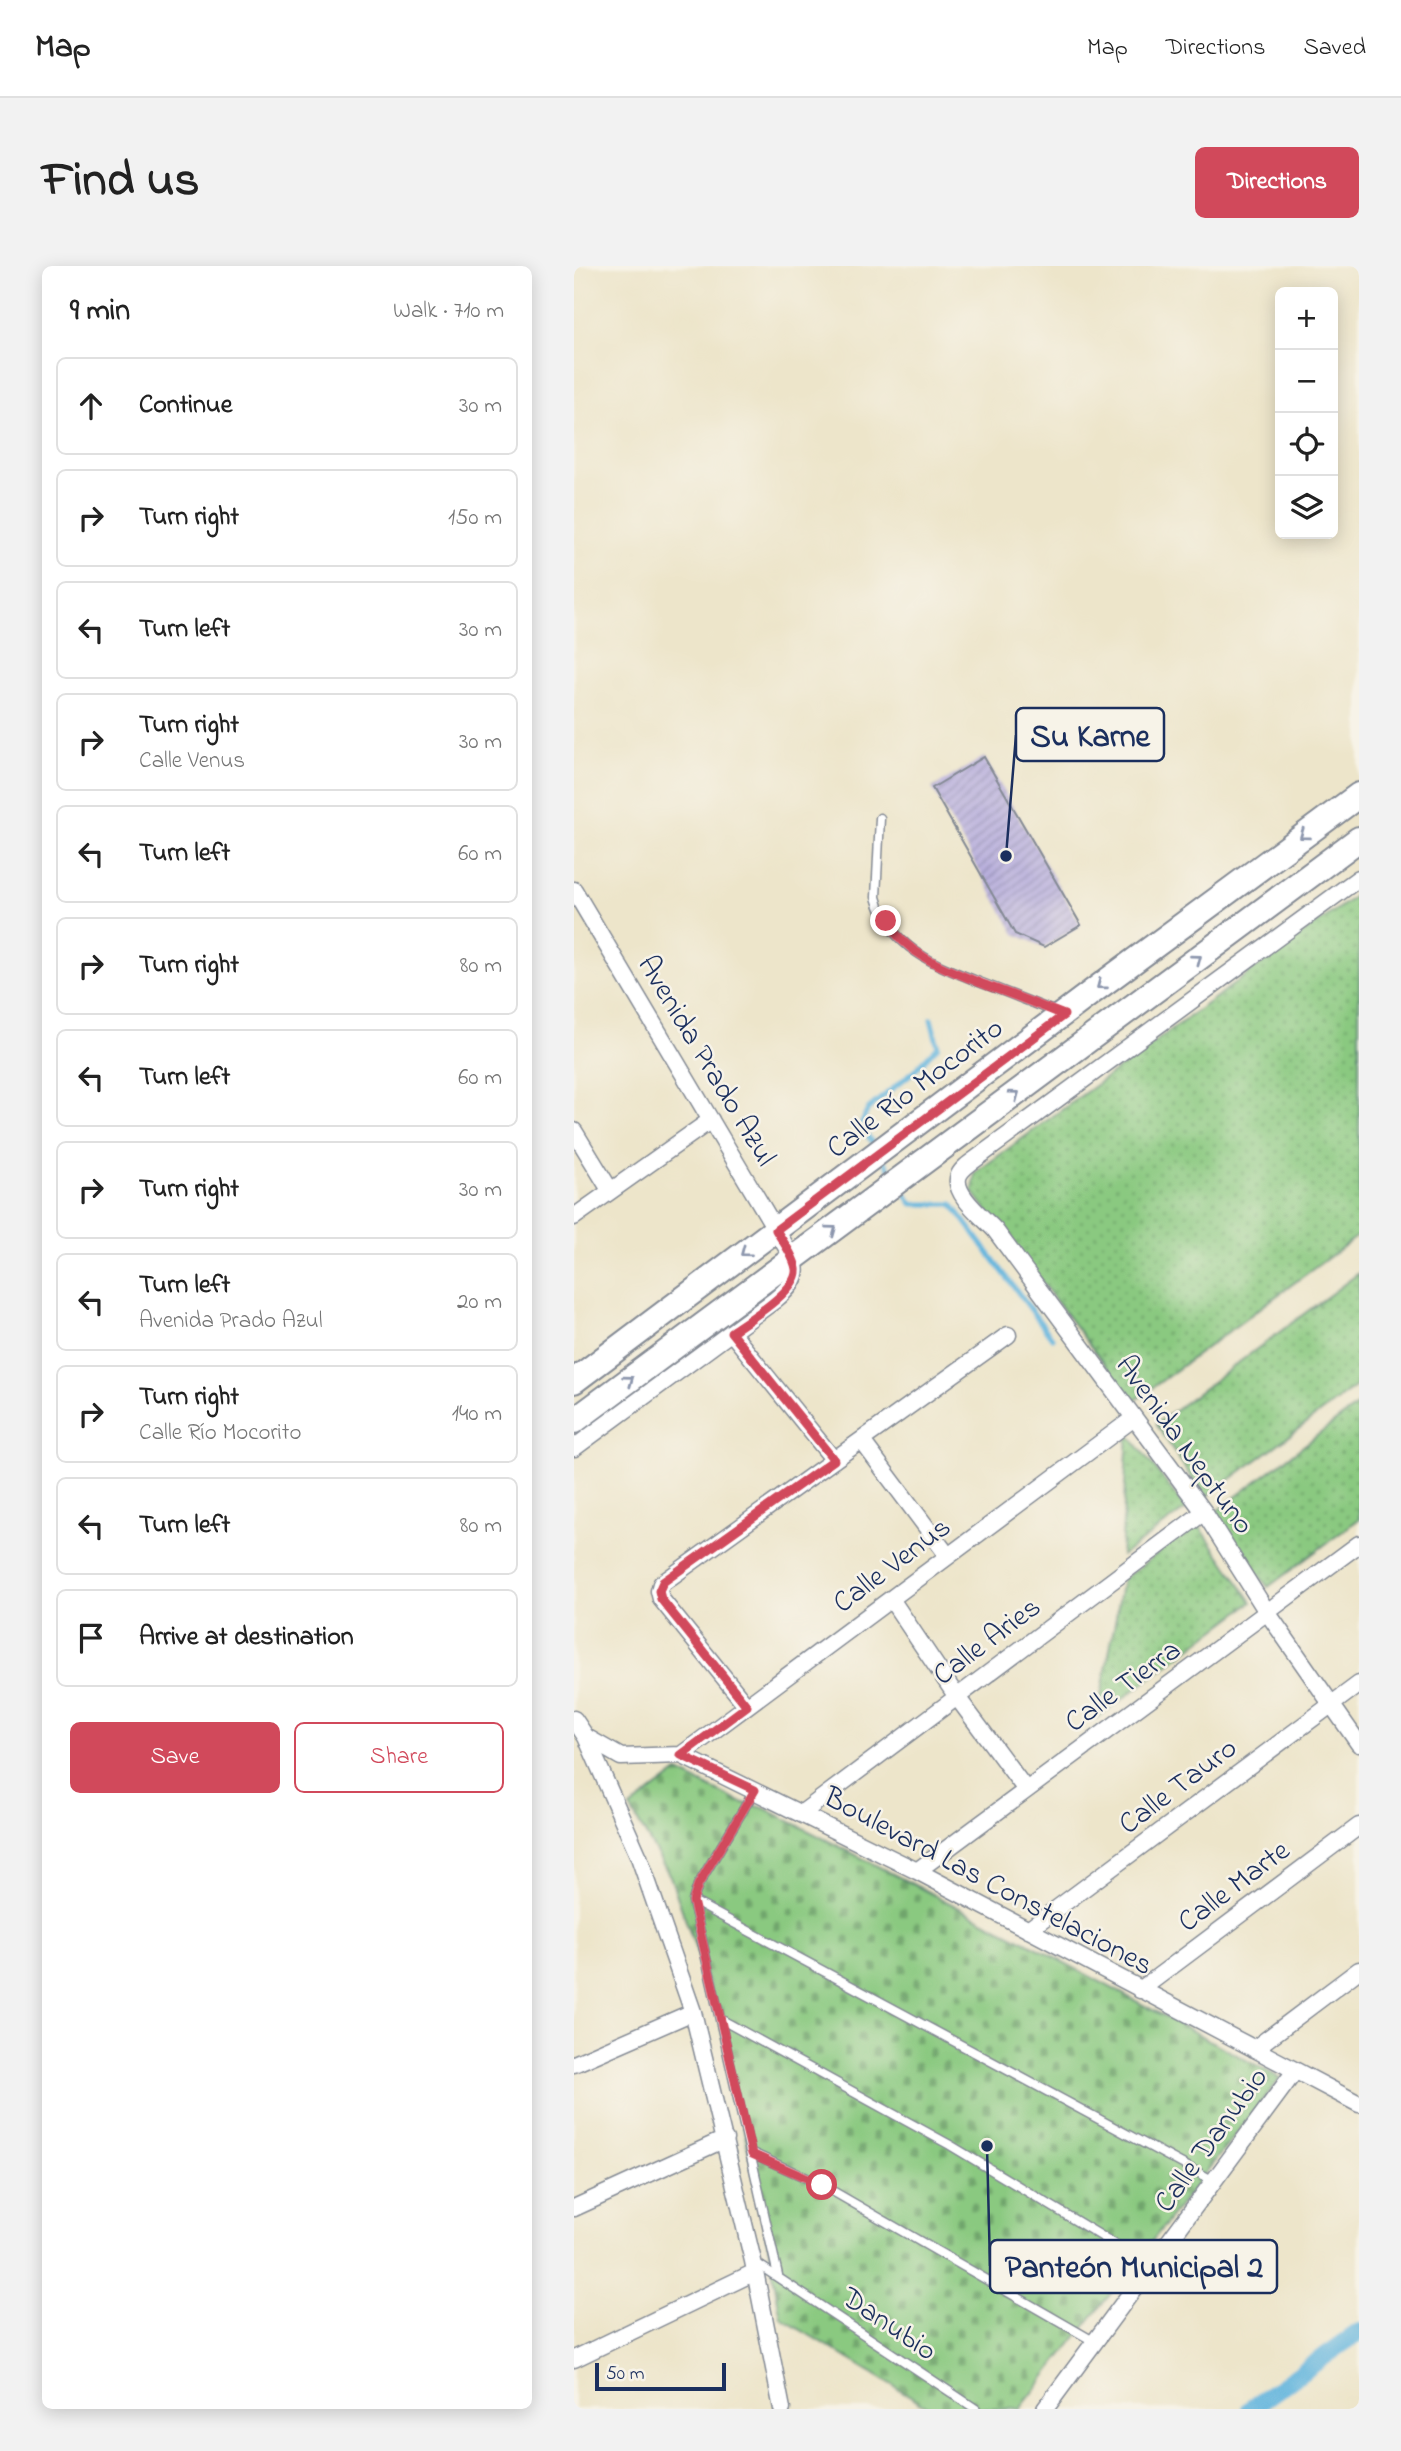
<!DOCTYPE html>
<html lang="en">
<head>
<meta charset="utf-8">
<style>
  body { margin:0; font-family:"Indie Flower",sans-serif; background:#f2f2f2; color:#222 }
  .controls { position:absolute; right:21px; top:21px; display:grid; overflow:hidden; border-radius:10px; box-shadow:0 4px 18px #0003 }
  .controls button { width:63px; height:63px; display:grid; place-items:center; padding:0; border:0; border-bottom:2px solid #e0e0e0; background:#fff; color:#222; font:35px sans-serif }
  .scale { position:absolute; left:21px; bottom:18px; width:131px; box-sizing:border-box; padding-left:7px; border:4px solid #1b2f5e; border-top:0; font-size:19px; line-height:24px; white-space:nowrap; color:#1b2f5e; -webkit-text-stroke:5px #f7f3e8; paint-order:stroke }
  .stop { position:absolute; width:21px; height:21px; margin:-16px; border:5px solid #d1495b; border-radius:50%; background:#fff }
  .stop.end { background:#d1495b; border-color:#fff; box-shadow:0 2px 7px #0008 }
  .list { margin:0; padding:0; list-style:none }
  h2 { display:flex; justify-content:space-between; align-items:center; height:91px; margin:0; padding:0 28px; font-size:30px }
  h2 small { font-size:23px; font-weight:400; color:#767676 }
  .list li { display:grid; grid-template-columns:46px 1fr auto; gap:21px; align-items:center; box-sizing:border-box; height:98px; margin:0 14px 14px; padding:0 14px; border:2px solid #e0e0e0; border-radius:10px }
  .list b { display:block; font-size:26px; white-space:nowrap }
  .list p { margin:0; font-size:23px; white-space:nowrap; color:#767676 }
  .list em { font-size:23px; font-style:normal; color:#767676 }
  .actions { display:flex; gap:14px; padding:21px 28px }
  .actions a { flex:1; padding:16px 0; border:2px solid #d1495b; border-radius:10px; text-align:center; font-size:24px; color:#d1495b }
  .actions .main { background:#d1495b; color:#fff }
  .icon { flex:none; width:38px; height:38px; fill:none; stroke:currentColor; stroke-width:2; stroke-linecap:round; stroke-linejoin:round }
  .map { position:relative; flex:none; width:785px; height:2143px; overflow:hidden; border-radius:10px }
  header { display:flex; align-items:center; gap:42px; box-sizing:border-box; height:98px; padding:0 35px; background:#fff; border-bottom:2px solid #e0e0e0 }
  header strong { font-size:33px }
  nav { display:flex; gap:38px; margin-inline-start:auto; font-size:24px }
  .intro { display:flex; align-items:center; justify-content:space-between; box-sizing:border-box; height:168px; padding:0 42px }
  h1 { margin:0; font-size:49px }
  .button { padding:18px 32px; border-radius:10px; background:#d1495b; color:#fff; font-size:24px; font-weight:700 }
  main { display:flex; gap:42px; padding:0 42px }
  aside { flex:1; background:#fff; border-radius:10px; box-shadow:0 4px 18px #0003 }
  .map>svg:first-child { display:block }
</style>
</head>
<body>
<header>
<strong>Map</strong>
<nav><a>Map</a><a>Directions</a><a>Saved</a></nav>
</header>
<div class="intro"><h1>Find us</h1><a class="button">Directions</a></div>
<main>
<aside>
<h2>9 min<small>Walk · 710 m</small></h2>
<ul class="list">
<li><svg class="icon" aria-label="ahead" viewBox="0 0 24 24"><path d="M12 20V5M6 11l6-6 6 6"/></svg><div><b>Continue</b></div><em>30 m</em></li>
<li><svg class="icon" aria-label="right" viewBox="0 0 24 24"><path d="M7 20v-9h11M14 6l5 5-5 5"/></svg><div><b>Turn right</b></div><em>150 m</em></li>
<li><svg class="icon" aria-label="left" viewBox="0 0 24 24"><path d="M17 20v-9H6M10 6l-5 5 5 5"/></svg><div><b>Turn left</b></div><em>30 m</em></li>
<li><svg class="icon" aria-label="right" viewBox="0 0 24 24"><path d="M7 20v-9h11M14 6l5 5-5 5"/></svg><div><b>Turn right</b><p>Calle Venus</p></div><em>30 m</em></li>
<li><svg class="icon" aria-label="left" viewBox="0 0 24 24"><path d="M17 20v-9H6M10 6l-5 5 5 5"/></svg><div><b>Turn left</b></div><em>60 m</em></li>
<li><svg class="icon" aria-label="right" viewBox="0 0 24 24"><path d="M7 20v-9h11M14 6l5 5-5 5"/></svg><div><b>Turn right</b></div><em>80 m</em></li>
<li><svg class="icon" aria-label="left" viewBox="0 0 24 24"><path d="M17 20v-9H6M10 6l-5 5 5 5"/></svg><div><b>Turn left</b></div><em>60 m</em></li>
<li><svg class="icon" aria-label="right" viewBox="0 0 24 24"><path d="M7 20v-9h11M14 6l5 5-5 5"/></svg><div><b>Turn right</b></div><em>30 m</em></li>
<li><svg class="icon" aria-label="left" viewBox="0 0 24 24"><path d="M17 20v-9H6M10 6l-5 5 5 5"/></svg><div><b>Turn left</b><p>Avenida Prado Azul</p></div><em>20 m</em></li>
<li><svg class="icon" aria-label="right" viewBox="0 0 24 24"><path d="M7 20v-9h11M14 6l5 5-5 5"/></svg><div><b>Turn right</b><p>Calle Río Mocorito</p></div><em>140 m</em></li>
<li><svg class="icon" aria-label="left" viewBox="0 0 24 24"><path d="M17 20v-9H6M10 6l-5 5 5 5"/></svg><div><b>Turn left</b></div><em>80 m</em></li>
<li><svg class="icon" aria-label="arrive" viewBox="0 0 24 24"><path d="M6 21V4h12l-3 4 3 4H6"/></svg><div><b>Arrive at destination</b></div></li>
</ul>
<div class="actions"><a class="main">Save</a><a>Share</a></div>
</aside>
<div class="map">
<svg width="785" height="2143" viewBox="0 0 785 2143">
  <defs>
    <pattern id="grass-dots" width="8" height="8" patternUnits="userSpaceOnUse" patternTransform="scale(1.75)"><rect width="8" height="8" fill="#8ac980"/><path d="M2 2h.1M6 6h.1" fill="none" stroke="#70a46c" stroke-width="1.8" stroke-linecap="round"/></pattern>
    <pattern id="cemetery-stones" width="16" height="16" patternUnits="userSpaceOnUse" patternTransform="scale(1.75)"><rect width="16" height="16" fill="#8ac980"/><path d="M2 7V4a2 2 0 0 1 4 0v3zM10 15v-3a2 2 0 0 1 4 0v3z" fill="#70a46c"/></pattern>
    <pattern id="building-hatch" width="6" height="6" patternUnits="userSpaceOnUse" patternTransform="scale(1.75)"><rect width="6" height="6" fill="#b5acdc"/><path d="M-1 1l2-2M0 6l6-6M5 7l2-2" fill="none" stroke="#928cb6"/></pattern>
  </defs>
  <rect width="100%" height="100%" fill="#f7f3e8"/>
  <filter id="ink" filterUnits="userSpaceOnUse"><feTurbulence type="fractalNoise" baseFrequency=".0143" numOctaves="2"/><feDisplacementMap in="SourceGraphic" scale="14" xChannelSelector="R" yChannelSelector="G"/><feConvolveMatrix kernelMatrix="1 2 1 2 8 2 1 2 1" color-interpolation-filters="sRGB"/></filter>
  <filter id="wash" filterUnits="userSpaceOnUse"><feTurbulence type="fractalNoise" baseFrequency=".00686" numOctaves="4" result="noise"/><feDisplacementMap in="SourceGraphic" scale="28" xChannelSelector="R" yChannelSelector="G"/><feGaussianBlur stdDeviation="1.57" result="paint"/><feColorMatrix in="noise" values="0 0 0 0 0 0 0 0 0 0 0 0 0 0 0 0 0 1.4 0 .05"/><feComposite in="paint" operator="in"/></filter>
  <g filter="url(#wash)">
    <rect width="100%" height="100%" fill="#ede5ca"/>
    <path fill="url(#grass-dots)" stroke="#527c6f" stroke-width="2" d="M785,627V969L559,1136L399,926L401,907Z
      M785,1007V1118L631,1232L582,1158Z
      M785,1138V1253L694,1321L639,1248Z
      M554,1167L612,1243L547,1290Z
      M624,1258L678,1336L523,1452L549,1313Z"/>
    <path fill="url(#cemetery-stones)" stroke="#527c6f" stroke-width="2" d="M104,1506L166,1536L190,1542L446,1673L706,1812L446,2143H358L207,2052L188,1946L143,1743L96,1610L56,1542Z"/>
    <g fill="none" stroke-linecap="round" stroke-linejoin="round">
      <path stroke="#61b4dd" stroke-width="5" d="M300,880L287,859L294,843L340,805L364,780L357,753
        M308,891L319,909
        M327,921L338,938H378L478,1072"/>
      <path stroke="#61b4dd" stroke-width="18" d="M676,2143L785,2066"/>
    </g>
    <g id="blocks">
      <path fill="url(#building-hatch)" d="M410,491L507,659L470,681L441,668L358,522Z"/>
    </g>
  </g>
  <g filter="url(#ink)">
    <use href="#blocks" fill-opacity="0" stroke="#848a94" stroke-width="2"/>
    <g fill="none" stroke-linecap="round" stroke-linejoin="round">
      <defs>
        <path id="service" d="M306,552L302,631C316,684 367,701 413,719C437,728 461,738 485,747
          M181,1524L124,1619L119,1635L640,1915
          M119,1635L204,2009
          M148,1754L376,1879L577,2000
          M178,1887L248,1919L521,2076
          M179,1995L402,2143"/>
        <path id="minor" d="M785,612L411,886C403,893 389,900 385,909C377,927 410,952 421,964L630,1246L693,1346L785,1478
          M0,624L202,964C221,997 235,1006 201,1034L0,1182
          M0,865L36,924
          M0,951L137,854
          M157,1066L260,1194
          M288,1175L374,1290
          M317,1333L383,1431L452,1524
          M173,1440L87,1333L85,1325L87,1318L434,1069
          M0,1453L12,1471L65,1591L119,1746L179,1995L208,2143
          M12,1471L47,1491L107,1489L343,1605L785,1838
          M107,1489L560,1152
          M228,1547L630,1246
          M343,1605L785,1278
          M454,1664L785,1418
          M566,1724L785,1560
          M680,1783L785,1704
          M0,1798L119,1746
          M0,1942L151,1873
          M0,2093L181,2006
          M471,2143L721,1805"/>
        <path id="primary" d="M0,1115L522,723L785,529
          M0,1155L785,573"/>
      </defs>
      <use href="#service" stroke="#848a94" stroke-width="11"/>
      <use href="#minor" stroke="#848a94" stroke-width="19"/>
      <use href="#primary" stroke="#848a94" stroke-width="28"/>
      <use href="#service" stroke="#fff" stroke-width="8"/>
      <use href="#minor" stroke="#fff" stroke-width="16"/>
      <use href="#primary" stroke="#fff" stroke-width="24"/>
    </g>
    <defs><path id="oneway-chevron" d="M-2-3.5L2.5 0L-2 3.5" fill="none" stroke-width="1.6" stroke-linecap="round" stroke-linejoin="round" transform="scale(1.75)"/></defs>
    <g stroke="#8d97ae">
      <use href="#oneway-chevron" transform="translate(730 569) rotate(144)"/>
      <use href="#oneway-chevron" transform="translate(623 693) rotate(-37)"/>
      <use href="#oneway-chevron" transform="translate(527 719) rotate(143)"/>
      <use href="#oneway-chevron" transform="translate(441 829) rotate(-37)"/>
      <use href="#oneway-chevron" transform="translate(258 964) rotate(-36)"/>
      <use href="#oneway-chevron" transform="translate(171 986) rotate(143)"/>
      <use href="#oneway-chevron" transform="translate(55 1114) rotate(-36)"/>
    </g>
  </g>
  <g fill="none" stroke-linecap="round" stroke-linejoin="round" filter="url(#ink)">
    <path stroke="#d1495b" stroke-width="9" d="M248,1919L178,1888L119,1635L124,1619L181,1524L107,1489L173,1440L87,1333L85,1325L89,1316L260,1194L157,1066C173,1055 225,1024 222,1003C220,990 209,976 202,964L490,749C465,739 440,729 414,720C375,704 336,692 312,655"/>
  </g>
  <g text-anchor="middle" stroke-width="5" stroke-linejoin="round" paint-order="stroke">
    <g font-size="30" fill="#1b2f5e" stroke="#f7f3e8">
      <text transform="translate(134 794) rotate(59)" y="10">Avenida Prado Azul</text>
      <text transform="translate(340 821) rotate(-37)" y="10">Calle Río Mocorito</text>
      <text transform="translate(612 1178) rotate(54)" y="10">Avenida Neptuno</text>
      <text transform="translate(317 1298) rotate(-37)" y="10">Calle Venus</text>
      <text transform="translate(412 1374) rotate(-37)" y="10">Calle Aries</text>
      <text transform="translate(548 1419) rotate(-36)" y="10">Calle Tierra</text>
      <text transform="translate(603 1519) rotate(-37)" y="10">Calle Tauro</text>
      <text transform="translate(415 1614) rotate(28)" y="10">Boulevard Las Constelaciones</text>
      <text transform="translate(659 1619) rotate(-37)" y="10">Calle Marte</text>
      <text transform="translate(636 1873) rotate(-54)" y="10">Calle Danubio</text>
      <text transform="translate(316 2057) rotate(34)" y="10">Danubio</text>
    </g>
  </g>
  <path fill="none" stroke="#1b2f5e" stroke-width="2.5" d="M432 590L442 469M413 1880L416 2000"/>
  <g fill="#1b2f5e" stroke="#f7f3e8" stroke-width="2.5">
    <circle cx="432" cy="590" r="7"/>
    <circle cx="413" cy="1880" r="7"/>
  </g>
  <g fill="#f7f3e8" stroke="#1b2f5e" stroke-width="2.5">
    <rect x="442" y="442" width="148" height="53" rx="7"/>
    <rect x="416" y="1974" width="287" height="53" rx="7"/>
  </g>
  <g font-size="32" text-anchor="middle" font-weight="bold" fill="#1b2f5e">
    <text x="516" y="480">Su Karne</text>
    <text x="560" y="2011">Panteón Municipal 2</text>
  </g>
</svg>
<div class="controls">
<button>+</button>
<button>−</button>
<button><svg class="icon" aria-label="locate" viewBox="0 0 24 24"><circle cx="12" cy="12" r="6"/><path d="M12 2v4M12 18v4M2 12h4M18 12h4"/></svg></button>
<button><svg class="icon" aria-label="layers" viewBox="0 0 24 24"><path d="M12 4l9 5-9 5-9-5zM3 14l9 5 9-5"/></svg></button>
</div>
<div class="scale">50 m</div>
<div class="stop" style="left:248px;top:1919px"></div>
<div class="stop end" style="left:312px;top:655px"></div>
</div>
</main>
</body>
</html>
